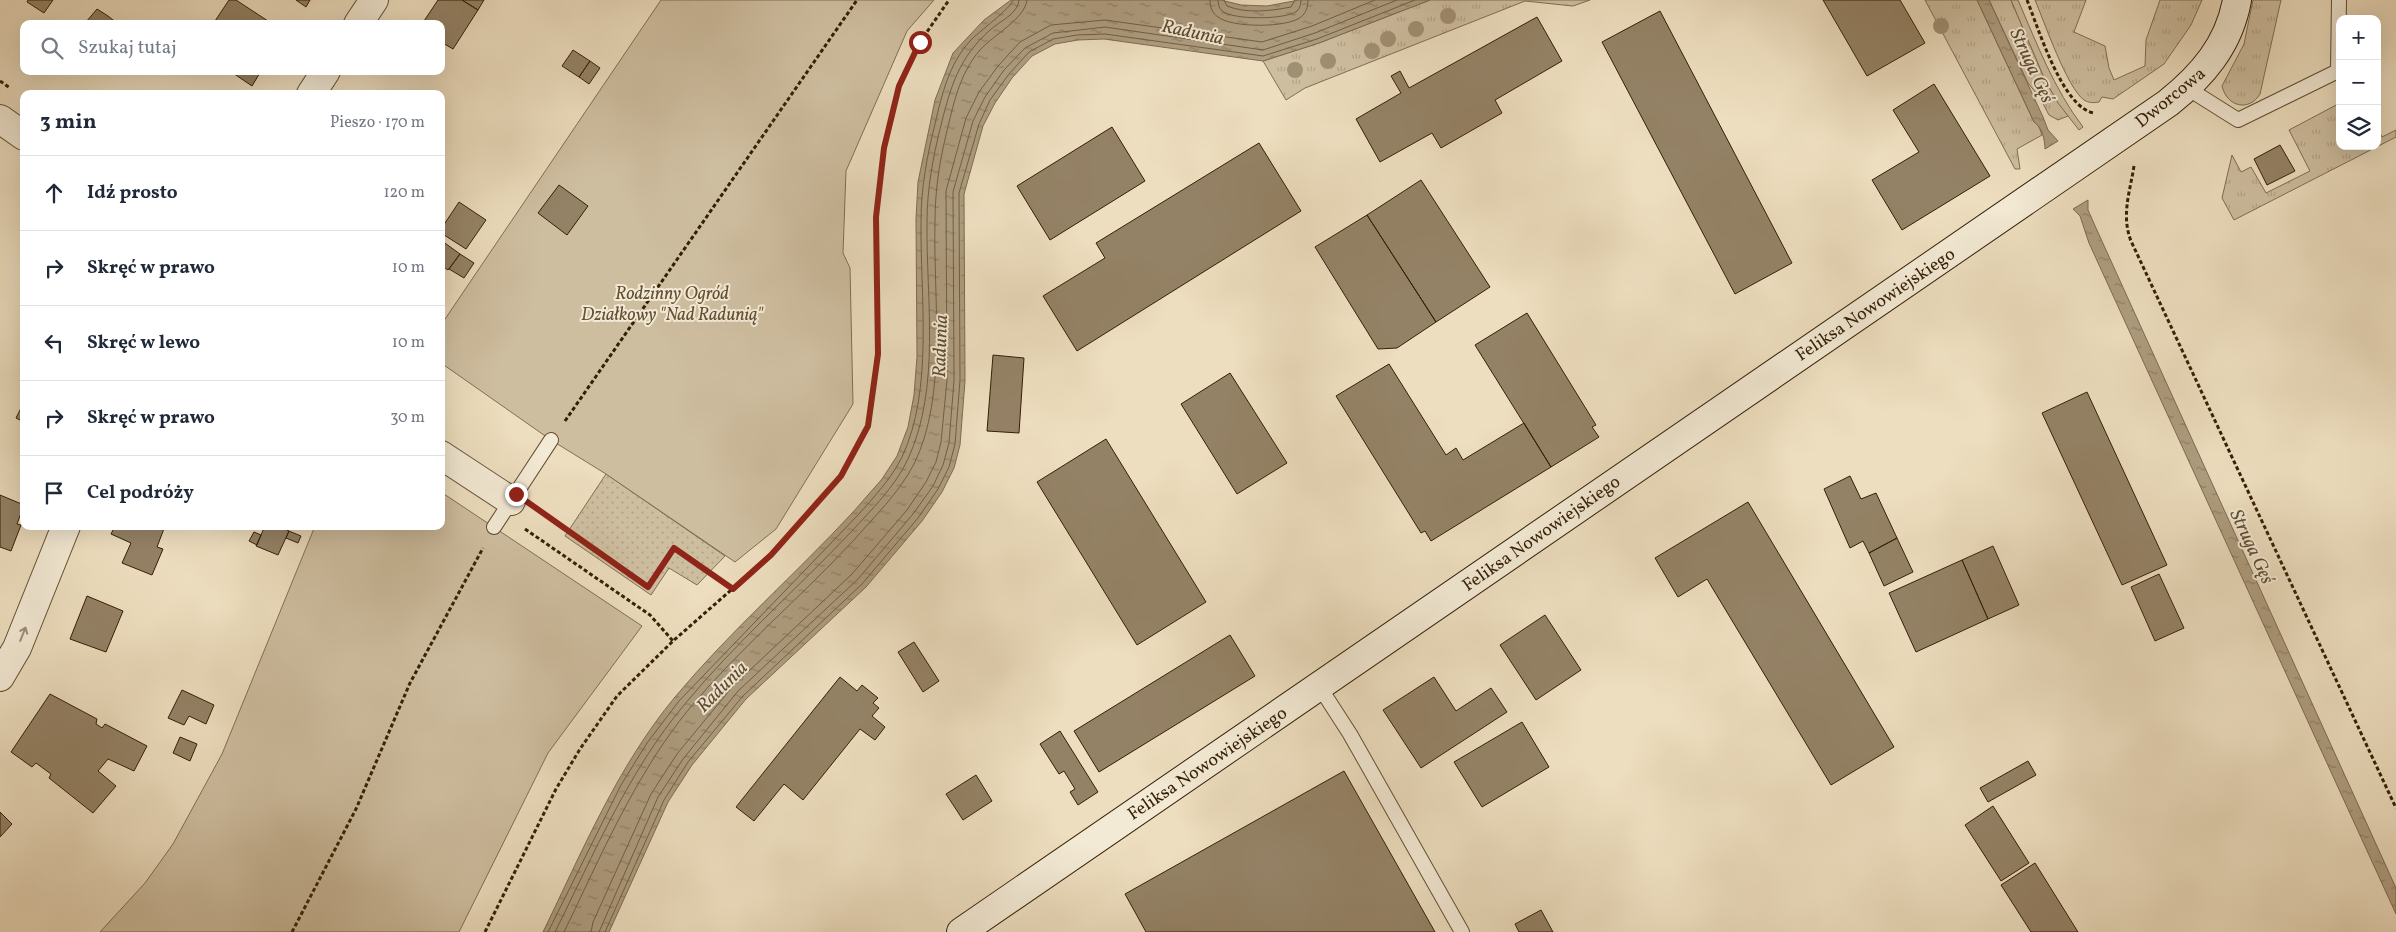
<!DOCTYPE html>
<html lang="pl">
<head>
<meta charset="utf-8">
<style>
  body { margin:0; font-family:Vollkorn,serif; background:#f2f2f3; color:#1f2937 }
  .controls { position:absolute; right:15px; top:15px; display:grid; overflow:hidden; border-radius:10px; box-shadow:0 5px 20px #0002 }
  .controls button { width:45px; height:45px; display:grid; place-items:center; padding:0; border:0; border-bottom:1px solid #e0e1e3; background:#fff; color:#1f2937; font:25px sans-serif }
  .stop { position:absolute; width:15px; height:15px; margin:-11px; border:4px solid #8f2418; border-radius:50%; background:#fff }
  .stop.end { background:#8f2418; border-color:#fff; box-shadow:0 1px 5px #0008 }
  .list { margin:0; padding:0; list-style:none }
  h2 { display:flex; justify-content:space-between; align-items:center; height:65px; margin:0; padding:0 20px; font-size:21px }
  h2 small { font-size:16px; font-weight:400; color:#747a83 }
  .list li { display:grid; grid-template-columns:32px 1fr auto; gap:15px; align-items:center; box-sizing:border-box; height:75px; padding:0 20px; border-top:1px solid #e0e1e3 }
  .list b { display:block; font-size:19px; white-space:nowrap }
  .list em { font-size:16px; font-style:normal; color:#747a83 }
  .icon { flex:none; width:28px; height:28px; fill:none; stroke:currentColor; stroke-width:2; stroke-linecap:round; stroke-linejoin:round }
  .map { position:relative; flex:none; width:2396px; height:932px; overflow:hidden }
  .search { position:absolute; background:#fff; box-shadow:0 5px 20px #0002; left:20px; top:20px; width:425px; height:55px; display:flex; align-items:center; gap:12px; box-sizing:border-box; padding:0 18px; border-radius:10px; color:#747a83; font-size:19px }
  .panel { position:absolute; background:#fff; box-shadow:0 5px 20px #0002; left:20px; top:90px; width:425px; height:440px; border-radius:10px }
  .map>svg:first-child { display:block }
</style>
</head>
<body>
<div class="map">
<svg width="2396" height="932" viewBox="0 0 2396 932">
  <defs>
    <pattern id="grass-tufts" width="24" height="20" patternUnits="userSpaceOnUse" patternTransform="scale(1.25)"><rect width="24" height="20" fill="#cebea0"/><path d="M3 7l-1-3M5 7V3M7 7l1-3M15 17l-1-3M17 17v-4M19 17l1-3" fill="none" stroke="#b2a388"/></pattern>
    <pattern id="park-dots" width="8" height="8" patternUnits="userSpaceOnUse" patternTransform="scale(1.25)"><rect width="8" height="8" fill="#cebea0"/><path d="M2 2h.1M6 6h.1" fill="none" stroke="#b2a388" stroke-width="1.8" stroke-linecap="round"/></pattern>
    <pattern id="water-ripples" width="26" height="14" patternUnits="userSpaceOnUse" patternTransform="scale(1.25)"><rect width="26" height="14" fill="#ae9d80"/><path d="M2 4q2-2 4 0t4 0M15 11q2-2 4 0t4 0" fill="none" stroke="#8e7f67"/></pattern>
  </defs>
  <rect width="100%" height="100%" fill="#eddebf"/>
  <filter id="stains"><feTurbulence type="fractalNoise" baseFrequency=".004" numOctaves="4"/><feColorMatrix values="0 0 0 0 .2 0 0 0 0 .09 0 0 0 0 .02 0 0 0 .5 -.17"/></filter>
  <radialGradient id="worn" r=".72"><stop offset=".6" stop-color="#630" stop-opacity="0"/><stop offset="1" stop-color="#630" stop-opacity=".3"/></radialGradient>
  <path fill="url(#grass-tufts)" stroke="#816e53" d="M1430,0H1590L1573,6L1525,1L1305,88L1286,100L1263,61L1319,43Z
    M1925,0H1977L2034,122L2038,124L2042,135L2017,149L2020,169H2015Z
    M1989,0H2011L2045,80L2068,116L2058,120L2049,115L2040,98L2028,83Z
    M2035,0H2086L2074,32L2105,46L2109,68L2114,80L2145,66L2146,40L2160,0H2202L2191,25L2164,64L2113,99L2102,97L2099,102C2094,103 2089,103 2084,100C2067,88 2044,21 2035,0Z
    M2253,0H2281L2260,94C2249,112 2227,107 2222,86L2244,44Z
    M2340,103V146H2377V127L2382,137L2396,130V137L2234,220L2222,198L2232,155L2241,172L2251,167L2266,193L2310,171L2289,130Z"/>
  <path fill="url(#park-dots)" stroke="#816e53" d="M606,474L725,556L697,585L669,568L651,595L565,536Z"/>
  <path fill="#cebea0" stroke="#816e53" d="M661,0H934L907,31L846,171L843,253L850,268L853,404L776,529L735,562L606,474L551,440L441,363V325Z
    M2011,0H2018C2037,44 2054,89 2083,127L2079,130L2058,103L2045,80Z
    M441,492L642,626L548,753L459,932H100L145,883L173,844L222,754L315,526H441Z"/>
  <path fill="url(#water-ripples)" stroke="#7d6b4f" d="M1011,0H1221L1241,5L1267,6L1299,0H1430L1319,43L1263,61L1104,39L1078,40L1055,44L1032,56L1012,78L995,103L983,126L964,194L965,381L960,445L954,468L942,492L922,521L866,587L746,699L692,765L668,802L609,932H543C582,852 617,767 675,697C730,631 796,574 854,511L882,479L897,456L908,427L914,395L917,357L916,219L918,182L935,100L953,53L984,20Z
    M1977,0H1989L2043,117L2048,130L2058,141L2045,149C2045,140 2042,127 2034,122Z
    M2088,200V210L2096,228L2396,888V914L2089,243L2080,216L2073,209Z"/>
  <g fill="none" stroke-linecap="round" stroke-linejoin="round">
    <path stroke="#715e43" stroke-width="1" d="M1210,0C1210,7 1212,13 1218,17C1232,28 1287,28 1301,17C1306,13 1308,7 1308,0
      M1218,0C1218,4 1219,8 1222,11C1232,20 1286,20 1297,11C1300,8 1301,4 1301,0
      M1224,0L1227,6C1247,14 1270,11 1291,7L1295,0
      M548,932L621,785L647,743L679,701L858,515C874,497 891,479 902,457C934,389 920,295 921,221C921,188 927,156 935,124C942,94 949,64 970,41C978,32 1012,8 1013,0
      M555,932C594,854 628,772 684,705C735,643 796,590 851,532C871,510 895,487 908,459C941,387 926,299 927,222C927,189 933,157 941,125C951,85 959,58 990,30C1000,21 1018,14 1019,0
      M564,932C601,856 635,775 689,709C739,649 800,598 853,541C874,517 899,493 914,464C948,395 933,297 935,222C935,192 939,164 946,135C953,106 959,74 980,50C993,35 1025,19 1027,0
      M591,932L593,922L651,794L677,754L733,686L852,574L907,510L926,482L936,462L941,442L947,380L946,191L966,118L979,92L998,66L1020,42L1051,25L1105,20L1262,42L1312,26L1375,0
      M599,932L658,797L683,759L738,691L858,579L913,514L933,486L943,465L949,443L954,380L953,192L973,121L985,97L1004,70L1025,48L1053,33L1105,27L1263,50L1315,33L1397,0
      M605,932L664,800L688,762L743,696L862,584L918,518L938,489L949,467L955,444L960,380L959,193L979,124L990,100L1009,74L1029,52L1053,39L1077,35L1105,34L1263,56L1317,39L1415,0"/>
  </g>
  <path fill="#948266" stroke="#341f06" d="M28,0H53L44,13L27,2Z
    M229,0H236L271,23L213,24Z
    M296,0H310L306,7Z
    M438,0H462L478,10L453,49L441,42V24H422Z
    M462,0H484L478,10Z
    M1823,0H1900L1925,43L1867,76Z
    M97,9L108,16L118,24H89L86,22Z
    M1660,11L1792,263L1735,294L1602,42Z
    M1537,17L1562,61L1495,100L1502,113L1441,148L1432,133L1380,162L1356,119L1401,93L1391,76L1400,71L1409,88Z
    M573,50L590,61L579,77L562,66Z
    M590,61L600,68L589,84L579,77Z
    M230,71H261L252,86Z
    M1934,84L1990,176L1902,230L1872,180L1919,152L1893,110Z
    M1112,127L1145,181L1050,240L1017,186Z
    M1259,143L1301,211L1077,351L1043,296L1105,258L1096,243Z
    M2280,145L2295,171L2267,185L2254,159Z
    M1421,180L1490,287L1436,322L1367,215Z
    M559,185L588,206L567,235L538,213Z
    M459,202L486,220L466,249L441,233V229Z
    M1367,215L1436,322L1397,348L1378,349L1315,247Z
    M442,241L460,254L448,270L441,265Z
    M460,254L474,263L464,278L449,269Z
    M1527,313L1596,425L1592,427L1599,437L1551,467L1475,345Z
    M993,355L1024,358L1019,433L987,431Z
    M1389,364L1446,455L1456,448L1463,460L1524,423L1551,467L1431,541L1425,531L1421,533L1336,396Z
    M1230,373L1287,463L1237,494L1181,404Z
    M2087,392L2167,565L2122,585L2042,413Z
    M24,402V422L16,418Z
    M1106,439L1206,602L1137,645L1037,482Z
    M1850,476L1861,499L1876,493L1897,538L1869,553L1863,541L1850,548L1824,489Z
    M0,495L24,505L17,524L21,525L11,551L0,547Z
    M1748,502L1894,747L1831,785L1707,579L1678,597L1655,558Z
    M115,526H165L157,547L163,549L152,575L122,563L131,543L111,534Z
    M265,526H278L289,531L278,555L256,546Z
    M289,531L301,536L298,543L286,538Z
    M254,532L261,535L257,545L249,541Z
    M1897,538L1913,572L1884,586L1869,553Z
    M1993,546L2019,605L1988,619L1962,560Z
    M1962,560L1988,619L1916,652L1889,593Z
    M2159,574L2184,628L2155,641L2131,587Z
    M87,596L123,611L106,652L70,639Z
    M1545,615L1581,670L1536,700L1500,645Z
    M1230,635L1255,676L1099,772L1074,731Z
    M914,642L939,681L923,692L898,652Z
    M840,677L857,691L862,685L878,698L873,703L879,708L872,716L885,727L875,740L860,729L803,800L784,784L754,821L736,807Z
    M1434,677L1456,711L1491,688L1507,712L1421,768L1383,710Z
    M182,690L214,705L206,724L189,716L184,725L168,718Z
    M50,694L97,719L96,724L102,728L105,724L147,746L134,771L108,759L98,771L116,786L93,813L49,778L51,774L36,763L32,767L11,752Z
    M1522,722L1549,767L1482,807L1454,762Z
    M1060,731L1098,792L1078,805L1070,792L1075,789L1064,771L1059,774L1040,744Z
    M180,737L197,744L190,761L173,753Z
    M2028,761L2036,775L1988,802L1980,788Z
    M1344,771L1435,932H1146L1125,894Z
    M976,775L992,801L963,820L946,794Z
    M1993,806L2029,863L2001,881L1965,825Z
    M0,812L12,824L0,837Z
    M2035,863L2078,932H2031L2001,885Z
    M1541,910L1553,932H1519L1515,924Z"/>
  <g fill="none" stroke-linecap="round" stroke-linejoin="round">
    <defs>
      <path id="lane" d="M2187,88L2238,120L2338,71L2339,0
        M494,527L551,440
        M1319,686L1350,734L1462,932"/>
      <path id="street" d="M358,24L374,0
        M311,94L326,71
        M0,119L24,136
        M441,455L511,501
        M0,677L17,648L66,526"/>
      <path id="secondary" d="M961,932L2168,103C2202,76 2229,45 2237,0"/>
    </defs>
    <use href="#lane" stroke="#624f34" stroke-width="16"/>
    <use href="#street" stroke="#624f34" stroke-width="30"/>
    <use href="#secondary" stroke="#341f06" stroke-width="30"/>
    <path stroke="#341f06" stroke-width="3" stroke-dasharray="4 2.5" stroke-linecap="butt" d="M2027,0C2038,27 2063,110 2095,113
      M0,81L10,88
      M2134,166C2130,192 2121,215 2131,241L2396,808
      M565,421L857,0
      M541,512L648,587L675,548L733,589
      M525,529L650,615L673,641
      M292,932L356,809L410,683L483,548
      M485,932L556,789L580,749L617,696L673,641L771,555L841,476L868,426L878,354L876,217L884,149L899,86L920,42L949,0"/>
    <use href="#lane" stroke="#f3ead5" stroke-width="14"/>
    <use href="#street" stroke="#f3ead5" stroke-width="28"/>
    <use href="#secondary" stroke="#f3ead5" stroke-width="28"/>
  </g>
  <g fill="#a18f73">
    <circle cx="1448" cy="16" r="8"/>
    <circle cx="1941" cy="26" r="8"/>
    <circle cx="1416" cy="29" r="8"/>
    <circle cx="1388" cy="39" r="8"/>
    <circle cx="1372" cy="51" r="8"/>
    <circle cx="1328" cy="61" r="8"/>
    <circle cx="1295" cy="70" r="8"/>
  </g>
  <defs><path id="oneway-shaft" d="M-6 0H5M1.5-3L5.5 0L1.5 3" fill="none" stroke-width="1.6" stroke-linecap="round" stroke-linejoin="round" transform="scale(1.25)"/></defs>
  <use stroke="#9d8f78" href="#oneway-shaft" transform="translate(23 634) rotate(-68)"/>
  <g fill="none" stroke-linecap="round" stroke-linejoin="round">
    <path stroke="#8f2418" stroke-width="6" d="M516,494L648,587L674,548L733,589L771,555L841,476L868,426L878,354L876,217L884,148L899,86L920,42"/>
  </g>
  <g text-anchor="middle" stroke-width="4" stroke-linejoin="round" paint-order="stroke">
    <g font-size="18" fill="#341f06" stroke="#f3ead5">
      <text transform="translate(2170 97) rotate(-39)" y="6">Dworcowa</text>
      <text transform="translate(1875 304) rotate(-34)" y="6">Feliksa Nowowiejskiego</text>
      <text transform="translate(1541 533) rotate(-35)" y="6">Feliksa Nowowiejskiego</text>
      <text transform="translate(1207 763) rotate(-34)" y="6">Feliksa Nowowiejskiego</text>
    </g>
    <g font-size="18" font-style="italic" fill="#624f34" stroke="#f3ead5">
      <text x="672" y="299">Rodzinny Ogród<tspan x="672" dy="21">Działkowy "Nad Radunią"</tspan></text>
    </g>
    <g font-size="19" font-style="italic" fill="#5f4b31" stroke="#f3ead5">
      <text transform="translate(1193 31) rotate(12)" y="7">Radunia</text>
      <text transform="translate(2033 65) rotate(65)" y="7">Struga Gęś</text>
      <text transform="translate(939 346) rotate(-88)" y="7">Radunia</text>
      <text transform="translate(2253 546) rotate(65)" y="7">Struga Gęś</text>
      <text transform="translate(721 686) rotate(-45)" y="7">Radunia</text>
    </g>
  </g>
  <rect width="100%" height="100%" filter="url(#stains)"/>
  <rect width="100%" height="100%" fill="url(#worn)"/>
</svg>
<div class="controls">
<button>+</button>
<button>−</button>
<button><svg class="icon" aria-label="layers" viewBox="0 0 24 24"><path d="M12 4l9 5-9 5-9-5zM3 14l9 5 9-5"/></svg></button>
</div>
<div class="stop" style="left:920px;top:42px"></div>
<div class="stop end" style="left:516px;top:494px"></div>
<div class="search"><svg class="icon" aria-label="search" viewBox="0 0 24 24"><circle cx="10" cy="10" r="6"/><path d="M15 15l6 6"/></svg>Szukaj tutaj</div>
<section class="panel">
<h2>3 min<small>Pieszo · 170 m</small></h2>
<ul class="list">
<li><svg class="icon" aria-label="ahead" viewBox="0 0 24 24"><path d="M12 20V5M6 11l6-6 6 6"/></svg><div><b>Idź prosto</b></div><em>120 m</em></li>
<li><svg class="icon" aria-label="right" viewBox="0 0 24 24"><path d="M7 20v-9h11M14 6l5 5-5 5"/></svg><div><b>Skręć w prawo</b></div><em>10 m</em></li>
<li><svg class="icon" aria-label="left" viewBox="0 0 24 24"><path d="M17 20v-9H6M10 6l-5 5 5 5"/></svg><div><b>Skręć w lewo</b></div><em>10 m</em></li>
<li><svg class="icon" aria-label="right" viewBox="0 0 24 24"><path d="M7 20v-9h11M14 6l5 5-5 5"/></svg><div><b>Skręć w prawo</b></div><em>30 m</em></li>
<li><svg class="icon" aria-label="arrive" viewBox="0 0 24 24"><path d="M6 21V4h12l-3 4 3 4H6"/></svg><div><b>Cel podróży</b></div></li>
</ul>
</section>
</div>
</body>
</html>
